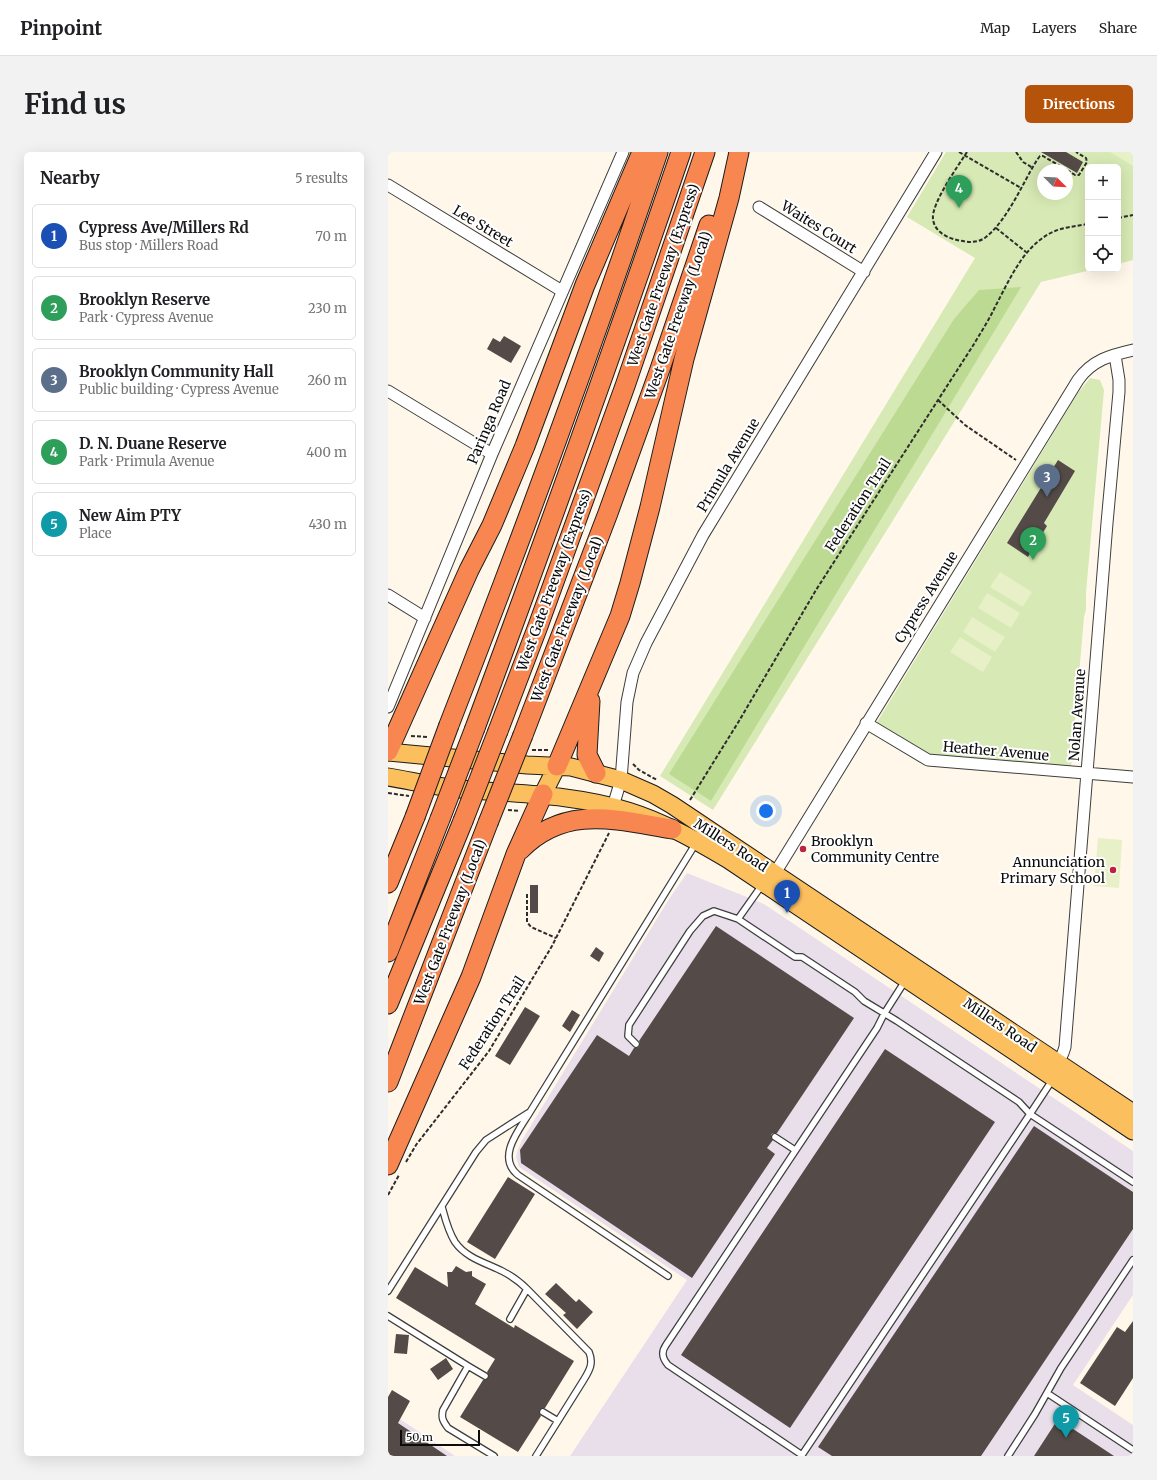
<!DOCTYPE html>
<html lang="en">
<head>
<meta charset="utf-8">
<style>
  body { margin:0; font-family:Merriweather,serif; background:#f2f2f2; color:#202124 }
  .controls { position:absolute; right:12px; top:12px; display:grid; overflow:hidden; border-radius:6px; box-shadow:0 4px 16px #0002 }
  .controls button { width:36px; height:36px; display:grid; place-items:center; padding:0; border:0; border-bottom:1px solid #e0e0e0; background:#fff; color:#202124; font:20px sans-serif }
  .compass { position:absolute; left:649px; top:12px; width:36px; height:36px; border-radius:50%; background:#fff; box-shadow:0 4px 16px #0002; rotate:114deg }
  .scale { position:absolute; left:12px; bottom:10px; width:80px; box-sizing:border-box; padding-left:4px; border:2px solid #0b0b0b; border-top:0; font-size:11px; line-height:14px; white-space:nowrap; color:#0b0b0b; -webkit-text-stroke:3px #fff; paint-order:stroke }
  .you { position:absolute; left:378px; top:659px; width:14px; height:14px; margin:-10px; border:3px solid #fff; border-radius:50%; background:#1a73e8; box-shadow:0 0 0 6px #1a73e833 }
  .badge { display:grid; place-items:center; width:26px; height:26px; border-radius:50%; background:#b45309; color:#fff; font-size:13px; font-weight:700 }
  .pin { position:absolute; translate:-50% -33px; filter:drop-shadow(0 1px 2px #0008) }
  .pin::after { content:''; position:absolute; top:21px; width:14px; height:12px; background:inherit; clip-path:polygon(0 0,100% 0,50% 100%) }
  .list { margin:0; padding:0; list-style:none }
  h2 { display:flex; justify-content:space-between; align-items:center; height:52px; margin:0; padding:0 16px; font-size:17px }
  h2 small { font-size:13px; font-weight:400; color:#757577 }
  .list li { display:grid; grid-template-columns:26px 1fr auto; gap:12px; align-items:center; box-sizing:border-box; height:64px; margin:0 8px 8px; padding:0 8px; border:1px solid #e0e0e0; border-radius:6px }
  .list b { display:block; font-size:15px; white-space:nowrap }
  .list p { margin:0; font-size:13px; white-space:nowrap; color:#757577 }
  .list em { font-size:13px; font-style:normal; color:#757577 }
  .icon { flex:none; width:22px; height:22px; fill:none; stroke:currentColor; stroke-width:2; stroke-linecap:round; stroke-linejoin:round }
  .map { position:relative; flex:none; width:745px; height:1304px; overflow:hidden; border-radius:6px }
  header { display:flex; align-items:center; gap:24px; box-sizing:border-box; height:56px; padding:0 20px; background:#fff; border-bottom:1px solid #e0e0e0 }
  header strong { font-size:19px }
  nav { display:flex; gap:22px; margin-inline-start:auto; font-size:14px }
  .intro { display:flex; align-items:center; justify-content:space-between; box-sizing:border-box; height:96px; padding:0 24px }
  h1 { margin:0; font-size:28px }
  .button { padding:10px 18px; border-radius:6px; background:#b45309; color:#fff; font-size:14px; font-weight:700 }
  main { display:flex; gap:24px; padding:0 24px }
  aside { flex:1; background:#fff; border-radius:6px; box-shadow:0 4px 16px #0002 }
  .map>svg:first-child { display:block }
</style>
</head>
<body>
<header>
<strong>Pinpoint</strong>
<nav><a>Map</a><a>Layers</a><a>Share</a></nav>
</header>
<div class="intro"><h1>Find us</h1><a class="button">Directions</a></div>
<main>
<aside>
<h2>Nearby<small>5 results</small></h2>
<ul class="list">
<li><span class="badge" style="background:#1a4fb4">1</span><div><b>Cypress Ave/Millers Rd</b><p>Bus stop · Millers Road</p></div><em>70 m</em></li>
<li><span class="badge" style="background:#2e9e5b">2</span><div><b>Brooklyn Reserve</b><p>Park · Cypress Avenue</p></div><em>230 m</em></li>
<li><span class="badge" style="background:#5c6f8a">3</span><div><b>Brooklyn Community Hall</b><p>Public building · Cypress Avenue</p></div><em>260 m</em></li>
<li><span class="badge" style="background:#2e9e5b">4</span><div><b>D. N. Duane Reserve</b><p>Park · Primula Avenue</p></div><em>400 m</em></li>
<li><span class="badge" style="background:#0f9aa8">5</span><div><b>New Aim PTY</b><p>Place</p></div><em>430 m</em></li>
</ul>
</aside>
<div class="map">
<svg width="745" height="1304" viewBox="0 0 745 1304">
  <rect width="100%" height="100%" fill="#fff8ea"/>
  <path fill="#e8dfeb" d="M299,721L376,752L745,999V1143L685,1233L745,1273V1304H182L299,1128L131,1015L128,1005L130,997L134,988L281,747Z
    M0,1259L67,1304H0Z"/>
  <path fill="#d7e9b4" fill-rule="evenodd" d="M558,0H745V108L730,112V15H700V117H707L653,130L325,658L272,624L587,106L519,65ZM655,18H679V42H655Z
    M702,226L712,228L716,238L698,441V458L696,465L683,615L541,603L486,575L690,241Z"/>
  <path fill="#bdda93" d="M633,135L323,649L281,622L566,167L591,138Z"/>
  <path fill="#e7f0c6" d="M722,0H745V14Z
    M612,420L644,440L635,455L602,435Z
    M599,441L632,461L623,476L590,456Z
    M584,465L617,485L607,500L575,480Z
    M572,485L604,505L595,520L562,500Z
    M710,686L734,688L731,736L706,734Z"/>
  <path fill="#544b48" d="M653,0H678L695,10L689,21Z
    M116,184L133,194L123,211L99,197L105,186L112,190Z
    M670,308L687,319L656,371L659,374L640,405L619,391Z
    M142,733H150V761H142Z
    M328,774L466,866L389,981H385L383,983L385,988L379,996L387,1002L304,1126L133,1011L132,998L209,883L241,904L246,896L251,895L252,891L251,889Z
    M208,795L216,801L211,810L202,804Z
    M137,855L152,864L122,913L107,904Z
    M184,858L192,863L182,880L174,874Z
    M497,897L607,970L402,1276L293,1203Z
    M646,974L745,1040V1077L593,1304H444L430,1295Z
    M120,1025L147,1042L107,1107L79,1090Z
    M68,1114L78,1120L84,1119V1124L98,1132L87,1152L126,1176L127,1173L186,1209L157,1256L152,1258L151,1260L153,1264L130,1300L72,1265L95,1228H97L100,1226L101,1224L99,1220L107,1207L8,1146L27,1115L60,1135L59,1120H64Z
    M168,1131L188,1150L191,1147L205,1160L189,1177L175,1163L178,1161L157,1142Z
    M745,1169V1226L727,1254L692,1231L729,1175L737,1180Z
    M8,1182L21,1183L19,1202L6,1201Z
    M58,1206L65,1217L50,1228L42,1217Z
    M4,1238L22,1249L10,1271L59,1304H0V1245Z
    M670,1267L726,1304H646Z"/>
  <g fill="none" stroke-linecap="round" stroke-linejoin="round">
    <defs>
      <path id="lane" d="M350,767L374,733
        M248,892L240,884L241,873L302,779L315,764L326,759L350,767L407,805H414L467,840L476,849L509,869L631,950L642,962L414,1303L280,1213C274,1206 273,1200 278,1193L489,876L496,862L517,829
        M665,927L642,962L745,1030
        M387,985L407,998
        M54,1055C57,1066 60,1079 67,1090C78,1106 98,1111 114,1119C124,1124 132,1130 139,1137L122,1167
        M280,1124L130,1023C108,1005 131,978 142,960L308,691
        M139,1137L201,1200C206,1212 201,1219 195,1229L148,1304
        M0,1139L88,1000L98,988L140,961
        M0,1164L80,1214L55,1258C53,1266 55,1269 60,1276L106,1304
        M80,1214L97,1224
        M659,1241L745,1298
        M155,1260L170,1269
        M620,1304L647,1262L673,1216L745,1108"/>
      <path id="street" d="M0,33L174,139
        M371,55L476,120
        M0,239L104,302
        M0,443L37,466
        M0,555L104,302L235,0
        M478,571L540,608L745,625
        M223,661L233,628L239,550L245,521L258,491L315,383L548,0
        M384,726L690,228C704,208 723,203 745,198
        M668,915L675,901L677,895L719,371L731,240V228L727,203"/>
      <path id="primary" d="M0,600L139,613L183,615L233,628L265,642L284,653L745,961
        M0,625C24,629 48,635 72,637C129,642 185,642 240,659C276,670 309,689 341,708L745,979
        M155,642L169,614"/>
      <path id="highway" d="M202,549L199,603L208,621
        M61,573C135,383 205,193 270,0
        M87,576C158,385 227,193 293,0
        M110,579L150,474L237,234L317,0
        M135,583L220,361L272,217L321,73
        M0,599L81,418L104,373L137,294L197,133L254,0
        M169,614L232,464L242,431L262,355L296,207L341,46L351,0
        M132,698C177,652 228,668 284,677
        M0,731L27,665
        M0,800L52,667
        M0,852L75,669
        M0,930L100,671
        M0,1013L83,825L128,702L155,642"/>
    </defs>
    <use href="#lane" stroke="#3e3e3e" stroke-width="8"/>
    <use href="#street" stroke="#3e3e3e" stroke-width="13"/>
    <use href="#primary" stroke="#1c1c1c" stroke-width="19"/>
    <use href="#highway" stroke="#1c1c1c" stroke-width="21"/>
    <path stroke="#2d2d2d" stroke-width="2" stroke-dasharray="4 2" stroke-linecap="butt" d="M571,0L633,36
      M579,0C570,14 543,52 545,67C546,79 559,86 569,88C579,90 589,92 598,85C616,71 631,40 642,20C645,15 648,9 652,4H655L679,18
      M628,0L635,10L645,16
      M679,18L687,23H691L699,10L698,6L688,0
      M730,66L745,63
      M608,76L638,100
      M550,248L577,273L628,308
      M23,584L40,585
      M144,598H160
      M245,612L251,618L269,628
      M0,641L21,644
      M302,648L351,569L428,438L586,192C593,180 601,168 607,155C622,127 636,92 667,79C677,75 689,74 700,72
      M120,658L132,659
      M139,742V770L143,775L168,786
      M18,1010L28,993L101,899L164,794L221,681
      M0,1043L11,1023"/>
    <use href="#lane" stroke="#fff" stroke-width="5.5"/>
    <use href="#street" stroke="#fff" stroke-width="11"/>
    <use href="#primary" stroke="#fbbf5e" stroke-width="17"/>
    <use href="#highway" stroke="#f78650" stroke-width="19"/>
    <defs>
      <path id="highway-bridge" d="M27,665L61,573
        M52,667L87,576
        M75,669L110,579
        M100,671L135,583"/>
    </defs>
    <use href="#highway-bridge" stroke="#1c1c1c" stroke-width="21" stroke-linecap="butt"/>
    <use href="#highway-bridge" stroke="#f78650" stroke-width="19"/>
  </g>
  <g fill="#bd223e" stroke="#fff" stroke-width="1.5">
    <circle cx="415" cy="697" r="4"/>
    <circle cx="725" cy="718" r="4"/>
  </g>
  <g text-anchor="middle" stroke-width="4" stroke-linejoin="round" paint-order="stroke">
    <g font-size="14" fill="#0b0b0b" stroke="#fff">
      <text transform="translate(95 74) rotate(31)" y="5">Lee Street</text>
      <text transform="translate(431 75) rotate(32)" y="5">Waites Court</text>
      <text transform="translate(275 123) rotate(-71)" y="5">West Gate Freeway (Express)</text>
      <text transform="translate(290 163) rotate(-71)" y="5">West Gate Freeway (Local)</text>
      <text transform="translate(101 270) rotate(-67)" y="5">Paringa Road</text>
      <text transform="translate(340 313) rotate(-59)" y="5">Primula Avenue</text>
      <text transform="translate(470 353) rotate(-57)" y="5">Federation Trail</text>
      <text transform="translate(166 428) rotate(-70)" y="5">West Gate Freeway (Express)</text>
      <text transform="translate(538 445) rotate(-58)" y="5">Cypress Avenue</text>
      <text transform="translate(179 467) rotate(-69)" y="5">West Gate Freeway (Local)</text>
      <text transform="translate(689 563) rotate(-86)" y="5">Nolan Avenue</text>
      <text transform="translate(608 599) rotate(5)" y="5">Heather Avenue</text>
      <text transform="translate(343 693) rotate(33)" y="5">Millers Road</text>
      <text transform="translate(62 770) rotate(-69)" y="5">West Gate Freeway (Local)</text>
      <text transform="translate(104 871) rotate(-57)" y="5">Federation Trail</text>
      <text transform="translate(612 873) rotate(34)" y="5">Millers Road</text>
    </g>
    <g font-size="14" fill="#0b0b0b" stroke="#fff" text-anchor="start">
      <text x="423" y="694">Brooklyn<tspan x="423" dy="16">Community Centre</tspan></text>
      <text x="717" y="715" text-anchor="end">Annunciation<tspan x="717" dy="16">Primary School</tspan></text>
    </g>
  </g>
</svg>
<div class="controls">
<button>+</button>
<button>−</button>
<button><svg class="icon" aria-label="locate" viewBox="0 0 24 24"><circle cx="12" cy="12" r="6"/><path d="M12 2v4M12 18v4M2 12h4M18 12h4"/></svg></button>
</div>
<svg class="compass" viewBox="-18 -18 36 36"><path d="M0-13l5 13h-10z" fill="#e53935"/><path d="M0 13l5-13h-10z" fill="#757577"/></svg>
<div class="scale">50 m</div>
<div class="you"></div>
<div class="pin badge" style="left:399px;top:761px;background:#1a4fb4">1</div>
<div class="pin badge" style="left:645px;top:408px;background:#2e9e5b">2</div>
<div class="pin badge" style="left:659px;top:345px;background:#5c6f8a">3</div>
<div class="pin badge" style="left:571px;top:56px;background:#2e9e5b">4</div>
<div class="pin badge" style="left:678px;top:1286px;background:#0f9aa8">5</div>
</div>
</main>
</body>
</html>
